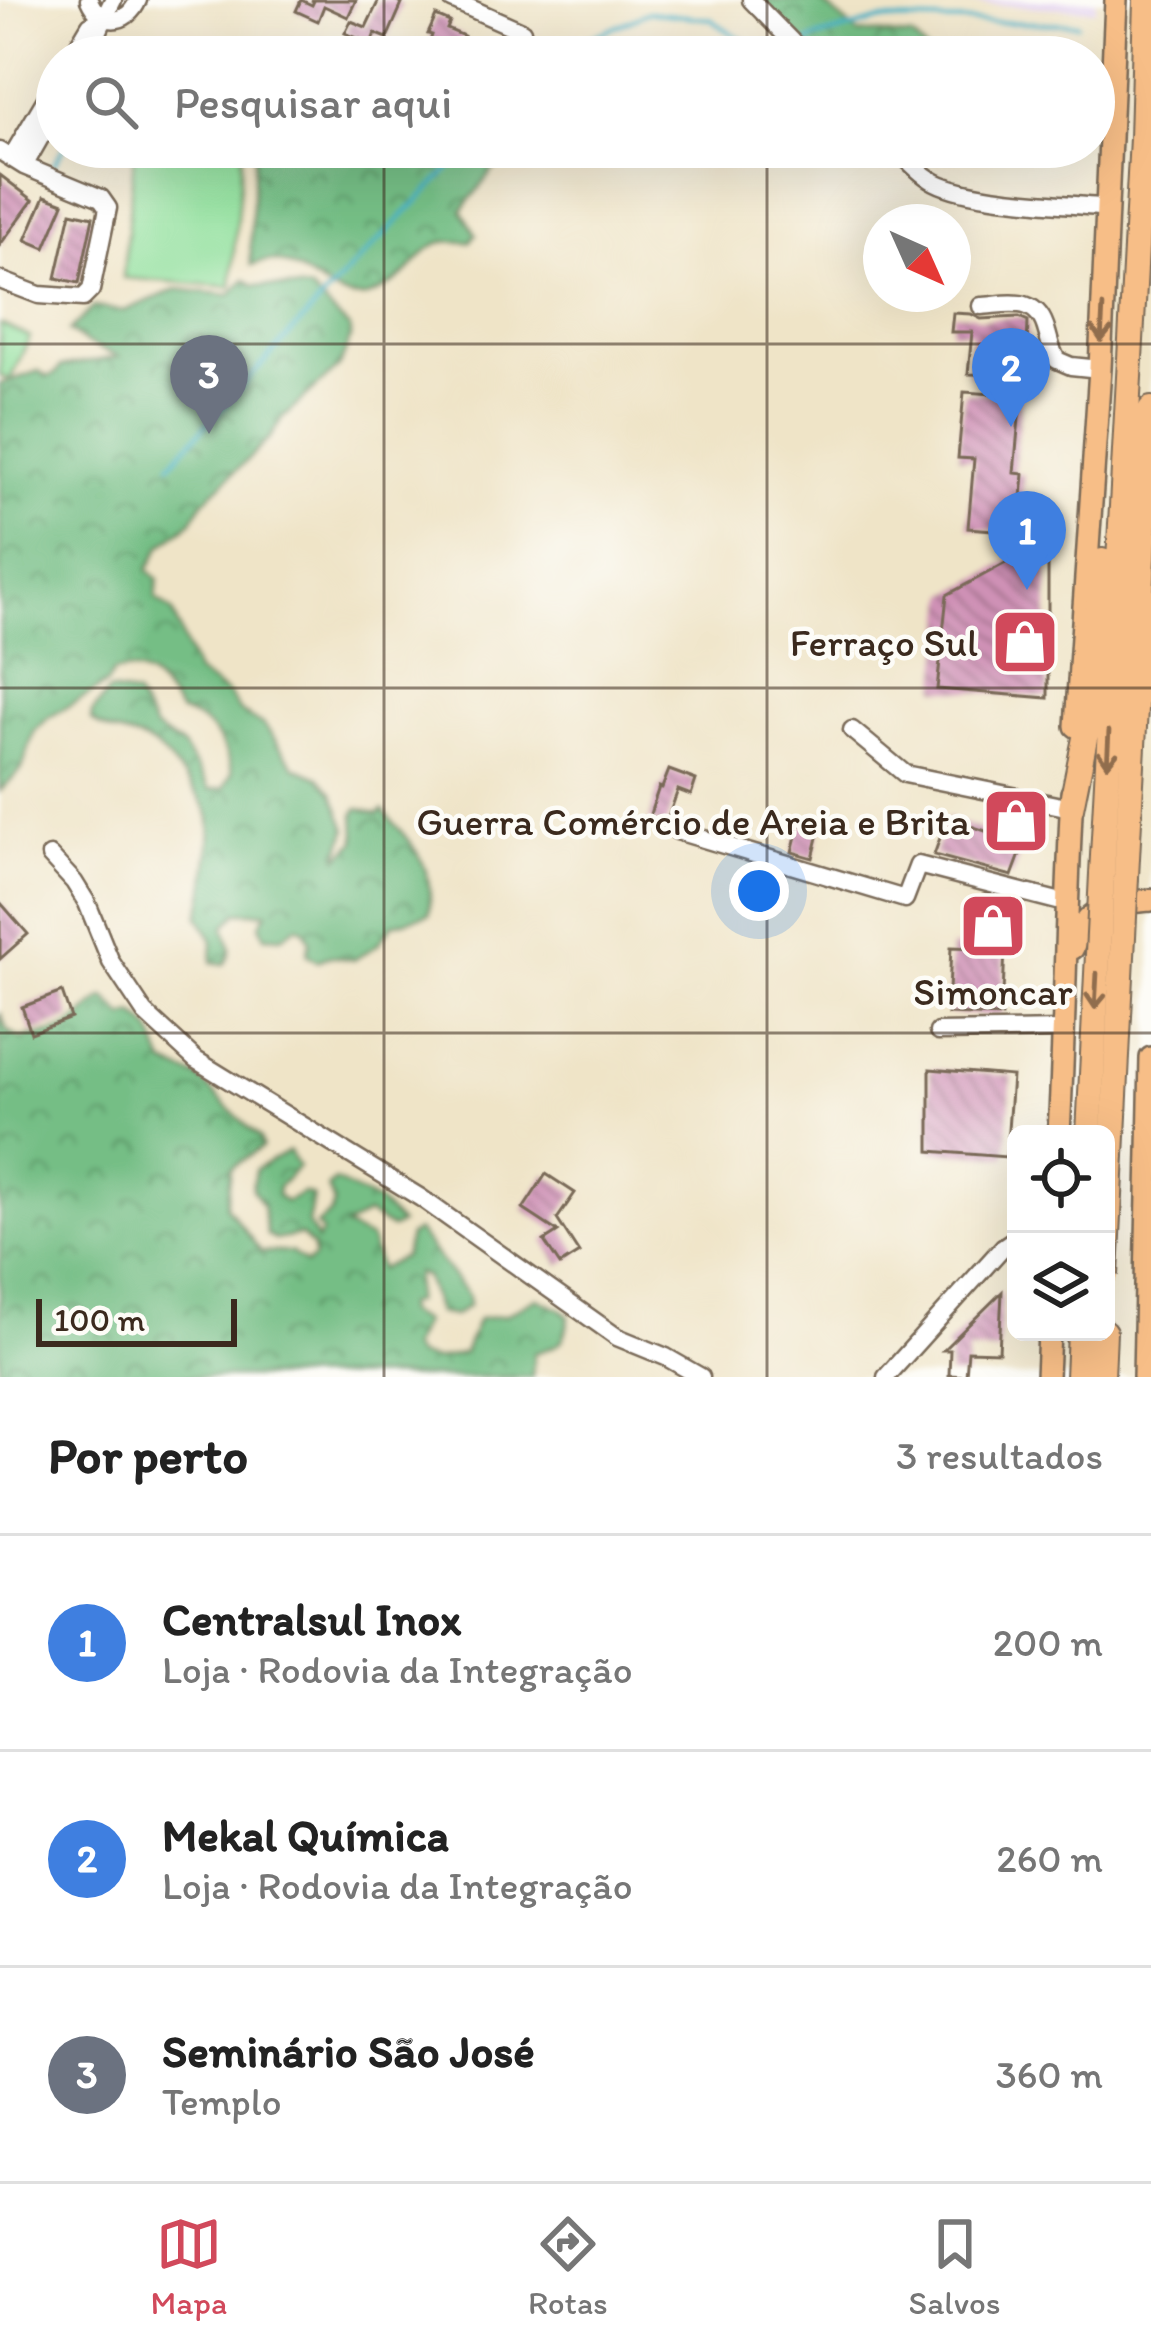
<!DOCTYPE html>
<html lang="pt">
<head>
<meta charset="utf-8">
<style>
  body { margin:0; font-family:Itim,sans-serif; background:#f2f2f2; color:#222 }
  .controls { position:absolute; right:36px; bottom:36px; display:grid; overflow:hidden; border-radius:18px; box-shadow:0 12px 48px #0002 }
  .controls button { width:108px; height:108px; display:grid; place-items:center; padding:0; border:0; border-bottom:3px solid #e0e0e0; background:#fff; color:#222; font:60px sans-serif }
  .compass { position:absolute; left:863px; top:204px; width:108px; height:108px; border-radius:50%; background:#fff; box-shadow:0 12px 48px #0002; rotate:135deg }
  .scale { position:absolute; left:36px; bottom:30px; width:201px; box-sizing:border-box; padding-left:12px; border:6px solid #3b2a1e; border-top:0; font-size:33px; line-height:42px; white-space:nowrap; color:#3b2a1e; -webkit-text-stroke:9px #fdfcf7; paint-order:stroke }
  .you { position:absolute; left:759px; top:891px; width:42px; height:42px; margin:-30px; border:9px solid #fff; border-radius:50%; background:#1a73e8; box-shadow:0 0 0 18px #1a73e833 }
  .badge { display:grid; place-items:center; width:78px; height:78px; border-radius:50%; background:#d1495b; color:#fff; font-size:39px; font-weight:700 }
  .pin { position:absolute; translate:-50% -99px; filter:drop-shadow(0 3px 6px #0008) }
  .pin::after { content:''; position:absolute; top:63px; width:42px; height:36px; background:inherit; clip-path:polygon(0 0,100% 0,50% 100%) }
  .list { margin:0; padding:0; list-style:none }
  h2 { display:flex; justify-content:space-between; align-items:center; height:156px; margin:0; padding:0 48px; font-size:51px }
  h2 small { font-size:39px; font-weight:400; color:#767676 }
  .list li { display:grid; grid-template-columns:78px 1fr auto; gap:36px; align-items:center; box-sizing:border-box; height:216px; padding:0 48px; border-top:3px solid #e0e0e0 }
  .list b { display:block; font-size:45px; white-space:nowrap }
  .list p { margin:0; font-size:39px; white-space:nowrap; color:#767676 }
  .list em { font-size:39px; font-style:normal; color:#767676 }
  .icon { flex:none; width:66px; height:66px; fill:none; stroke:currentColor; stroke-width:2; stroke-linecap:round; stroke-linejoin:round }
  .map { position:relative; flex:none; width:1151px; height:1377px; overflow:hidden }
  .search { position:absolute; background:#fff; box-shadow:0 12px 48px #0002; left:36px; right:36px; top:36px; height:132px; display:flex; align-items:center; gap:30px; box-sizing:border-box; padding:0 42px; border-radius:66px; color:#767676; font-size:45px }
  .sheet { height:804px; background:#fff }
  nav { display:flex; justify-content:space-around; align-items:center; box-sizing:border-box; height:168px; border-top:3px solid #e0e0e0; background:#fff; font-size:33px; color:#767676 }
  nav a { display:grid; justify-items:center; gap:6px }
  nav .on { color:#d1495b }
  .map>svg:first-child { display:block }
</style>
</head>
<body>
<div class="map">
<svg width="1151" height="1377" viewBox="0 0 1151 1377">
  <defs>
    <pattern id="forest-crowns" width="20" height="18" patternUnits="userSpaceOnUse" patternTransform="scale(3)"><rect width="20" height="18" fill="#75be85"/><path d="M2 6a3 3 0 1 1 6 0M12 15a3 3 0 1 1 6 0" fill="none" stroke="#619b6c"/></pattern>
    <pattern id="building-back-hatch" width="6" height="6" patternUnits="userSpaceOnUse" patternTransform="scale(3)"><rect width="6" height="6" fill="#cf91b6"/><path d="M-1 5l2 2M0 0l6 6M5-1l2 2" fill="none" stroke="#a97793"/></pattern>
  </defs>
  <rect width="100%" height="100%" fill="#fdfcf7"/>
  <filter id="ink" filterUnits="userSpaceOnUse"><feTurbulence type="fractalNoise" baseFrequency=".00833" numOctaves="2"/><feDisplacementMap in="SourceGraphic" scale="24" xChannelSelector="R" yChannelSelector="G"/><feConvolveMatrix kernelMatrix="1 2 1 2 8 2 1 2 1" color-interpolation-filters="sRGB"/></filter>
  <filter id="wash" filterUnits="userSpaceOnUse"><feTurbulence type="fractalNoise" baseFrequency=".004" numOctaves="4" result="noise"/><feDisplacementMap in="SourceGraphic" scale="48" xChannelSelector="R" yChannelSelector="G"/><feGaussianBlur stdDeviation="2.7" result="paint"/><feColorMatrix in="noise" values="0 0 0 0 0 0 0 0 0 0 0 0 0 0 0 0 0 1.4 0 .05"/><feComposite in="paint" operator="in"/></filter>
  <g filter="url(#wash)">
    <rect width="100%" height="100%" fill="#efe4c7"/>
    <path fill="#e4d3f1" d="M955,0H1096V10L955,3Z"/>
    <path fill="url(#forest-crowns)" stroke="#587452" stroke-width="3" d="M755,0H819L859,34C878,31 892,37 912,37L932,57H830L817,53L759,7Z
      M255,147H511L462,210L476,234L470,242C459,242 444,239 433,246C424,251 420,259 413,266C404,277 380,294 366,297C328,303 306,263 270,261C264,261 257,264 251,265C249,226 254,186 255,147Z
      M245,279L253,285L310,290L350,329V339L340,366L282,419L269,439L204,501L191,522L161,546L148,570L158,579L156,599L172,611L196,673L228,694L240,712L264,725L295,767L319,777L333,793L347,829L338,859L356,841L355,813L359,808L378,814L383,810C413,846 435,864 429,914L393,924L377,945L354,960L330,956L317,961L307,954L310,941L304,929L297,926L282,937L265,936L260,924L267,912H238L224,927C229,941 235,952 224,964L212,962L213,941L199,916C205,899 214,832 209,815C205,801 163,750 150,744C128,732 115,738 91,720L92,713L109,691L135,695L155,729L183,747L210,790L224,788L232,773C226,744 210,719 180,713C160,686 150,664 113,672L107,684L48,718L34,732L22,769L0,791V384L39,371L47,377L55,374L61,367L118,357L84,342L69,331L94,307L124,311L177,289L230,295Z
      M105,997L124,1017L134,1014C158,1032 153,1038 165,1064L197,1077L260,1139L262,1147L231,1168L226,1206L261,1252H291L306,1264L314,1257L313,1247L300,1235L275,1240L267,1235L262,1205L252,1189L255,1170L289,1151L298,1167L278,1187L277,1196L286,1202L303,1193L313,1196L308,1224L317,1240L322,1232L316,1225L331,1213L334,1204L328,1187L335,1181L379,1203L400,1224L391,1228L367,1214L345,1227L370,1239L380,1269L404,1256L409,1236L417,1231L468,1295L469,1305L454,1316L437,1313L425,1276L416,1273L414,1302L405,1305L406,1313L423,1322L410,1348L416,1356L435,1360L464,1353L478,1319L505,1315L537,1298L563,1310L569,1317C564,1345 561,1345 534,1353L532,1377H0V1012L7,1030L20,1038C40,1035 65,1033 80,1018C89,1010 95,1004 105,997Z"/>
    <path fill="#92e09e" stroke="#66855e" stroke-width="3" d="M135,147H243L231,287L123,278Z
      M0,324L30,337L10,380L0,376Z"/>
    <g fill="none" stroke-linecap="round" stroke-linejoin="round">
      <path stroke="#48b3c6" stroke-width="4.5" d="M195,57L232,46L260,47L269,57
        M566,57L586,40L649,12L710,19L769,57
        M787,57L813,39L881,20L1078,24
        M54,164L64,147
        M170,464L345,275L471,147"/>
    </g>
    <g id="blocks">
      <path fill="url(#building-back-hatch)" d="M301,0L312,5L314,1L311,0H356L348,17L324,6L318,21L296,11Z
        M379,0H393L402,4L387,38L375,33L371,44L345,33L351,21L366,27Z
        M436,16L450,22L447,29L464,36L456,57H425L432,35L428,34Z
        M0,175L33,200L0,245Z
        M45,196L64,203L45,248L26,240Z
        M71,212L93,217L79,283L56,278Z
        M953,313L971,314L981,319L1019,317L1028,321L1026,375L968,374L972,332H951Z
        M964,392L1021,396L1014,473L1024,474L1019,532L968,528L974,459L958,458Z
        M1048,540V698L937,689L947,595Z
        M669,770L696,780L691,795L678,790L665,826L648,820L659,787L662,788Z
        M947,818L1024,844L1012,876L934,855Z
        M799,824L820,829L813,858L792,852Z
        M0,902L28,934L0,959Z
        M951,947L1005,949L1002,1016L948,1014Z
        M62,992L71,1018L31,1033L22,1007Z
        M930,1069L1012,1076L1006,1157L930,1151Z
        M546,1174L575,1193L557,1219L579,1253L560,1265L544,1241L558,1232L523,1209Z
        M1002,1292L999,1352L968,1351L966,1376L949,1375L950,1350H943Z"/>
    </g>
  </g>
  <g filter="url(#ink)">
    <use href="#blocks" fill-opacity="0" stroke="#7a6b59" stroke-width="3"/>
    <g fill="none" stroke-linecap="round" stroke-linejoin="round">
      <defs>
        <path id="minor" d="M89,0C100,26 127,26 138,0
          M452,0L522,31
          M751,0L807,57
          M71,57L90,25L103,19
          M86,57C97,38 103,19 113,0
          M895,147C906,158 917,171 930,179C963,201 1065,203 1108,208
          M0,151L24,166L101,198L108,208L91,290L83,298L39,295L0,280
          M11,158L57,80
          M24,166L57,108
          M981,306C1011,304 1038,295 1047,332C1050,342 1051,350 1057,360L1071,366L1100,369
          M852,730L905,774L1071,808
          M677,831L905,899L918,865L1065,903
          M50,856L74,882L87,903L111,962L145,1013L196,1060L421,1198L617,1337L666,1357L701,1377
          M938,1032L1064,1030
          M886,1377L1003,1247L1016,1238"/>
        <path id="major" d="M1076,726L1100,369L1116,0
          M1073,948C1086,905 1111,904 1151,900
          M1059,1134C1065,1020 1066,907 1072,793
          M1047,1377L1049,1332
          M1144,1377L1151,1058"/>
        <path id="highway" d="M1071,808L1088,723L1102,561
          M1102,874L1142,138L1146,0
          M1126,877L1151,409
          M1078,1377L1080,1332
          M1102,1377L1104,1332"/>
      </defs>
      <use href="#minor" stroke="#7a6b59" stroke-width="21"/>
      <use href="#major" stroke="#7a6b59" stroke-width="26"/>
      <use href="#highway" stroke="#7a6b59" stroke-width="28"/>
      <use href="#minor" stroke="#fff" stroke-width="16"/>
      <use href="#major" stroke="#f7be87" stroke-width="21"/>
      <use href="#highway" stroke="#f7be87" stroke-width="24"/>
      <defs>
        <path id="highway-bridge" d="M1089,1134L1102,874
          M1106,1275L1126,877"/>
      </defs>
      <use href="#highway-bridge" stroke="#7a6b59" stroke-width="28" stroke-linecap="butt"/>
      <use href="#highway-bridge" stroke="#f7be87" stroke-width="24"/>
    </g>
    <defs><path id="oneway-shaft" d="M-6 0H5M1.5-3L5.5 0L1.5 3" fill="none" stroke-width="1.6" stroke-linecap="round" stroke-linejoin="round" transform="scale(3)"/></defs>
    <g stroke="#906d4d">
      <use href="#oneway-shaft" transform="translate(1102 324) rotate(93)"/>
      <use href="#oneway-shaft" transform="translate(1108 749) rotate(93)"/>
      <use href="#oneway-shaft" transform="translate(1096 991) rotate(93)"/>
    </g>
  </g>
  <path fill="none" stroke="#3b2a1e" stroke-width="3" stroke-opacity="0.55" d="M384,0V57M767,0V57M384,147V1377M767,147V1377M0,344H1151M0,688H1151M0,1033H1151"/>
  <defs>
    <symbol id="shop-square" viewBox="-11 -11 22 22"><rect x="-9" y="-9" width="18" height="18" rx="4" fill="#d1495b" stroke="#fdfcf7"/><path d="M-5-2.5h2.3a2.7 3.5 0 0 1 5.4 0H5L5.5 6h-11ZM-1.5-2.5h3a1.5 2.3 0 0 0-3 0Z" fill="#fff"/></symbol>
  </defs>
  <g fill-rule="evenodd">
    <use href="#shop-square" x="987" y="604" width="76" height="76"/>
    <use href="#shop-square" x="978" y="783" width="76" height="76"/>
    <use href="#shop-square" x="955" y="888" width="76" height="76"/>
  </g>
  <g text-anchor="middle" stroke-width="9" stroke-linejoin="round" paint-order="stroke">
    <g font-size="39" fill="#3b2a1e" stroke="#fdfcf7" text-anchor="end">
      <text x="978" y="656">Ferraço Sul</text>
      <text x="970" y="835">Guerra Comércio de Areia e Brita</text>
      <text x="993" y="1005" text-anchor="middle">Simoncar</text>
    </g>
  </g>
</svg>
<div class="controls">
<button><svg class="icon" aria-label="locate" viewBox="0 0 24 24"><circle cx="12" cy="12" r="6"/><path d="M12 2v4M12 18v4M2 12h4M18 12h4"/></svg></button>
<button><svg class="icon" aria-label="layers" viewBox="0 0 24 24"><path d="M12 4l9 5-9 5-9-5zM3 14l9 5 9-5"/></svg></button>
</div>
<svg class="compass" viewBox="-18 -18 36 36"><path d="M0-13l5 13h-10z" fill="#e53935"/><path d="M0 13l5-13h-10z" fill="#767676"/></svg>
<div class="scale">100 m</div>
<div class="you"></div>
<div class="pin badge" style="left:1027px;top:590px;background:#3f7fe0">1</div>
<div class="pin badge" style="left:1011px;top:427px;background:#3f7fe0">2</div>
<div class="pin badge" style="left:209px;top:434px;background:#6b7280">3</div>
<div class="search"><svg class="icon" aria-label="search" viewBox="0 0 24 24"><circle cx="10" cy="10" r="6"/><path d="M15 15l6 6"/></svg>Pesquisar aqui</div>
</div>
<section class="sheet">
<h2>Por perto<small>3 resultados</small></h2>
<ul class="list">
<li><span class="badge" style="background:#3f7fe0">1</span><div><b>Centralsul Inox</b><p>Loja · Rodovia da Integração</p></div><em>200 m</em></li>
<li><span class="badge" style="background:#3f7fe0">2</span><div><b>Mekal Química</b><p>Loja · Rodovia da Integração</p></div><em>260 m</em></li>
<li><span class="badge" style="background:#6b7280">3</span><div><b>Seminário São José</b><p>Templo</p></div><em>360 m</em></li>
</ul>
</section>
<nav>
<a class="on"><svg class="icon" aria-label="map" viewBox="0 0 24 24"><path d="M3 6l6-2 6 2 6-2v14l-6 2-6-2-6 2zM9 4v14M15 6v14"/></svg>Mapa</a>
<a><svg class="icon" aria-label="directions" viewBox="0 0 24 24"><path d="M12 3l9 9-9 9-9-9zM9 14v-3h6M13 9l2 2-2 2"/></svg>Rotas</a>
<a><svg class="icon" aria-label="saved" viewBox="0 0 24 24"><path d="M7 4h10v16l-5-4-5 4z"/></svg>Salvos</a>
</nav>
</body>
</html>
